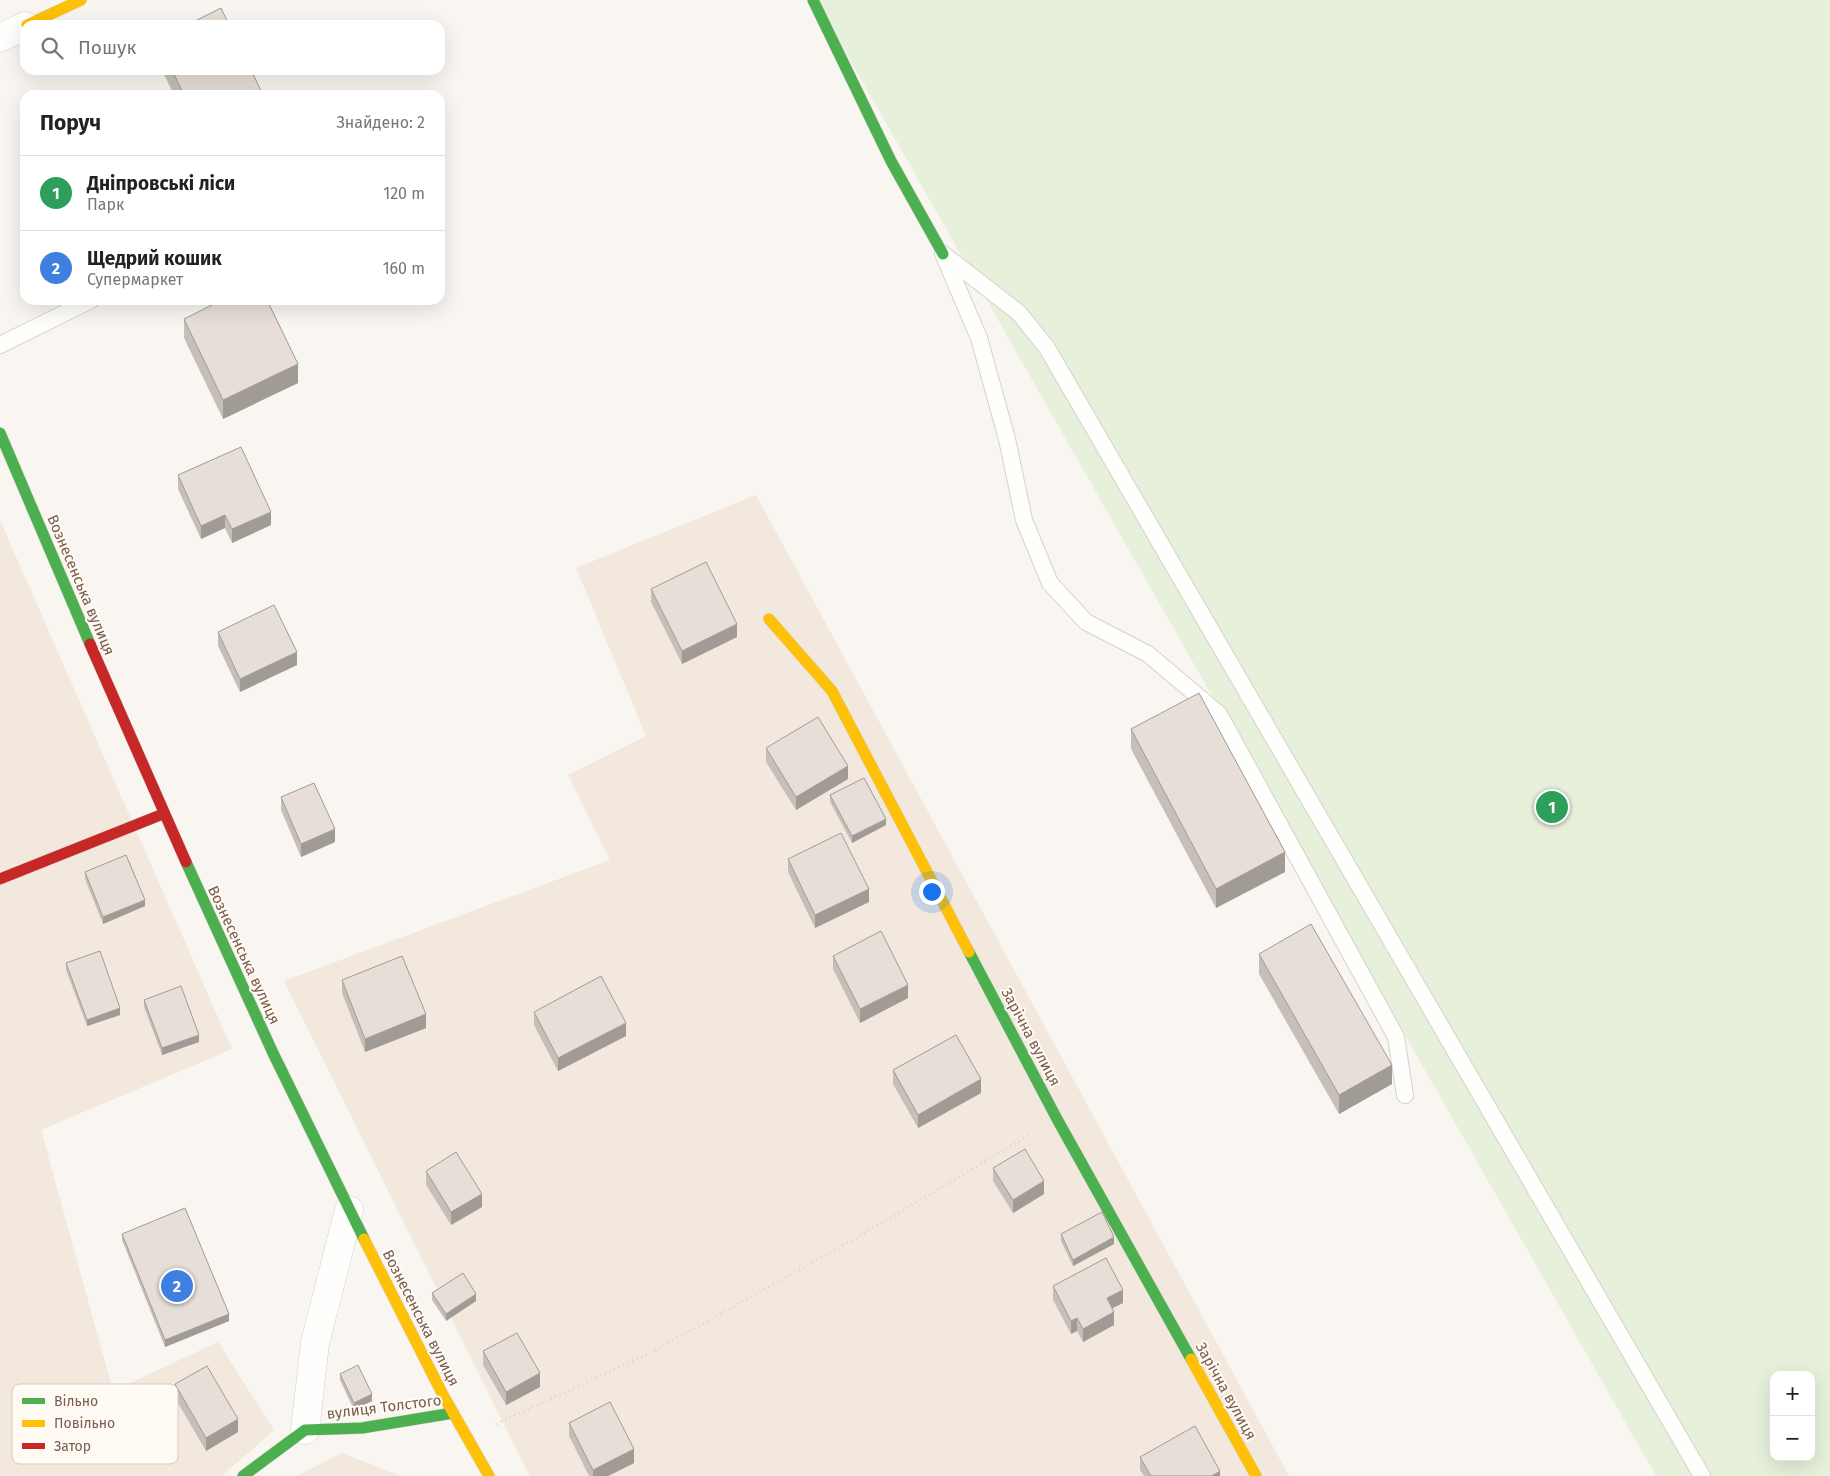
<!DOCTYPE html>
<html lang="uk">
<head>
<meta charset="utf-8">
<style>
  body { margin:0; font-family:"Fira Sans",sans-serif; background:#f6f6f6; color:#222 }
  .controls { position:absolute; right:15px; bottom:15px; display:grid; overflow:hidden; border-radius:10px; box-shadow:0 5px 20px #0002 }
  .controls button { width:45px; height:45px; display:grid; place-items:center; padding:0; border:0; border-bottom:1px solid #e0e0e0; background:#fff; color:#222; font:25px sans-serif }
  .you { position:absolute; left:931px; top:891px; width:18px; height:18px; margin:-12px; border:4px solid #fff; border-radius:50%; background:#1a73e8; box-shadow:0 0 0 8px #1a73e833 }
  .badge { display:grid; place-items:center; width:32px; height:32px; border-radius:50%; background:#7c3aed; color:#fff; font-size:16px; font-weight:700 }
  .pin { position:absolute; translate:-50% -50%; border:2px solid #fff; box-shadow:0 1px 5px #0006 }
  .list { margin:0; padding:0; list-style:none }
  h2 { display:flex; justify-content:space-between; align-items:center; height:65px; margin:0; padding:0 20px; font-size:21px }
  h2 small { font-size:16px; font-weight:400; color:#767676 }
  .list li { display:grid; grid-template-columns:32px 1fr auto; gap:15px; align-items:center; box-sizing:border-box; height:75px; padding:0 20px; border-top:1px solid #e0e0e0 }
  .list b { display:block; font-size:19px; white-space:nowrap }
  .list p { margin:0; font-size:16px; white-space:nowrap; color:#767676 }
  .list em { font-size:16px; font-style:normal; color:#767676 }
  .icon { flex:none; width:28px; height:28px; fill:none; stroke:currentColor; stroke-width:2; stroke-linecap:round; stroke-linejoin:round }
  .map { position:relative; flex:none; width:1830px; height:1476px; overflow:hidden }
  .search { position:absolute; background:#fff; box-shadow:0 5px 20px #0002; left:20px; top:20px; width:425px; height:55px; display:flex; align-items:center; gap:12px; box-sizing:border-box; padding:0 18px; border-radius:15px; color:#767676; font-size:19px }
  .panel { position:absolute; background:#fff; box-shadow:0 5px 20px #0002; left:20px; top:90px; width:425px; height:215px; border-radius:15px }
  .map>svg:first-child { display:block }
</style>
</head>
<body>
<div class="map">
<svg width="1830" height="1476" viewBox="0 0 1830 1476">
  <rect width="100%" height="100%" fill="#f9f5f0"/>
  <path fill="#f2e8de" d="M756,495L1289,1476H530L526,1469L284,981L610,860L568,775L646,736L576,568Z
    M0,520L232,1049L41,1130L113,1391L218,1342L274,1430L222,1476H0Z
    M342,1453L401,1476H297Z"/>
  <path fill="#e7f0db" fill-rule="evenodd" d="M816,0H1830V1476H1656ZM1774,1375H1811V1457H1774Z"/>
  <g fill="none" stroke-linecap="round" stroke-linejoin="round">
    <defs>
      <path id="lane" d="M943,254L1019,313L1047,348L1702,1476
        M944,256L979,338L1007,439L1024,520L1050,583L1086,622L1148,654L1219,714L1396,1037L1405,1095
        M0,345L91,300"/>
      <path id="street" d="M0,38L25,26
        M305,1430L315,1343L349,1210"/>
      <path id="fast" d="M813,0L891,161L943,254
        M0,433L90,644
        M186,862L273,1053L364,1239
        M969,952L1057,1119L1191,1359
        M243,1476L305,1430L362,1428L453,1413"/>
      <path id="slow" d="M27,25L81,0
        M769,619L832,691L969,952
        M364,1239L443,1395L489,1476
        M1191,1359L1256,1476"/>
      <path id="jam" d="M90,644L186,862
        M0,879L163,814"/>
    </defs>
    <use href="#lane" stroke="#d7d1cb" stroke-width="18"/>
    <use href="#street" stroke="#d7d1cb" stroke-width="29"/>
    <use href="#fast" stroke="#d9d2cb" stroke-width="12"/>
    <use href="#slow" stroke="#d9d2cb" stroke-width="12"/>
    <use href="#jam" stroke="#d9d2cb" stroke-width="12"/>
    <path stroke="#dcd5d0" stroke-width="3" stroke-dasharray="1 4" stroke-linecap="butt" d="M496,1424L652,1352L853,1240L1031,1134"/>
    <use href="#lane" stroke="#fefefd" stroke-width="16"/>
    <use href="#street" stroke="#fefefd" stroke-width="28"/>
    <use href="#fast" stroke="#4caf50" stroke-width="11"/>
    <use href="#slow" stroke="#ffc107" stroke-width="11"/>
    <use href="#jam" stroke="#c62828" stroke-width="11"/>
  </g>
  <path fill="#c6bfb9" d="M162,70H251L263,95H174Z
    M184,319L298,383L223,419L184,338Z
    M178,475L271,525L232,543L225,528L201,539L178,489Z
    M651,589L737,637L682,664L651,602Z
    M218,632L297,665L240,692L218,646Z
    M1131,729L1285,872L1216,908L1131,749Z
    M766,748L848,779L796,810L766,762Z
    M830,795L886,825L852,843L830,802Z
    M281,797L335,842L301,857L281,810Z
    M788,859L869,902L815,928L788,872Z
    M85,872L145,906L103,924L85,879Z
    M1259,954L1392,1084L1339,1114L1259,974Z
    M833,956L908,998L860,1023L833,969Z
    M66,963L120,1015L87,1026L66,970Z
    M342,980L426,1028L365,1052L342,993Z
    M144,1000L199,1042L162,1055L144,1007Z
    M534,1012L626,1036L558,1071L534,1025Z
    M893,1070L981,1093L918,1128L893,1084Z
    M993,1168L1044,1194L1013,1213L993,1181Z
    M426,1171L482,1207L451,1225L426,1185Z
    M122,1234L229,1321L165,1347L122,1240Z
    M1061,1234L1114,1244L1073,1266L1061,1241Z
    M1053,1286L1123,1303L1112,1308L1114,1325L1083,1342L1077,1331L1071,1334L1053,1300Z
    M432,1293L476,1301L446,1321L432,1300Z
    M483,1351L540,1387L506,1405L483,1365Z
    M340,1374L372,1401L354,1410L340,1380Z
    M175,1384L238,1432L206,1451L175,1398Z
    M569,1423L634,1463L608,1476H589L569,1436Z
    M1140,1457L1220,1476H1144L1140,1470Z"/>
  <path fill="#a19b96" d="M298,364V383L223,419V400Z
    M271,512V525L232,543V529Z
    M225,515V528L201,539V526Z
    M737,624V637L682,664V651Z
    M297,652V665L240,692V679Z
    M848,766V779L796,810V797Z
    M886,819V825L852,843V836Z
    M335,829V842L301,857V844Z
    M1285,852V872L1216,908V889Z
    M869,889V902L815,928V915Z
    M145,900V906L103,924V917Z
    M908,985V998L860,1023V1009Z
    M120,1008V1015L87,1026V1020Z
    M426,1014V1028L365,1052V1039Z
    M626,1023V1036L558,1071V1058Z
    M199,1035V1042L162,1055V1048Z
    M1392,1065V1084L1339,1114V1095Z
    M981,1079V1093L918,1128V1115Z
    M1044,1181V1194L1013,1213V1200Z
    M482,1194V1207L451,1225V1212Z
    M1114,1237V1244L1073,1266V1260Z
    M1123,1290V1303L1107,1311V1298Z
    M476,1294V1301L446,1321V1314Z
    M1114,1312V1325L1083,1342V1329Z
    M229,1314V1321L165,1347V1340Z
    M1077,1318V1331L1071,1334V1321Z
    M540,1373V1387L506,1405V1392Z
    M372,1394V1401L354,1410V1403Z
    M238,1419V1432L206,1451V1438Z
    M634,1449V1463L608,1476H593V1470Z
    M1220,1471V1476H1212Z"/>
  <path fill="#e6ded7" stroke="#a19b96" d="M221,8L229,25H187Z
    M172,70H251L263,95H184Z
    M222,300H267L298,364L223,400L184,319Z
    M241,447L271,512L232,529L225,515L201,526L178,475Z
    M706,562L737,624L682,651L651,589Z
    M274,605L297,652L240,679L218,632Z
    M1199,693L1285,852L1216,889L1131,729Z
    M818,717L848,766L796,797L766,748Z
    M864,778L886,819L852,836L830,795Z
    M314,783L335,829L301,844L281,797Z
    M841,833L869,889L815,915L788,859Z
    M126,855L145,900L103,917L85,872Z
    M1311,924L1392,1065L1339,1095L1259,954Z
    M881,931L908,985L860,1009L833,956Z
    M100,951L120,1008L87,1020L66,963Z
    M402,956L426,1014L365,1039L342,980Z
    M601,976L626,1023L558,1058L534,1012Z
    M181,986L199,1035L162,1048L144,1000Z
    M956,1035L981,1079L918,1115L893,1070Z
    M1025,1149L1044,1181L1013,1200L993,1168Z
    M456,1152L482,1194L451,1212L426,1171Z
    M185,1208L229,1314L165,1340L122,1234Z
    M1102,1212L1114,1237L1073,1260L1061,1234Z
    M1106,1258L1123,1290L1107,1298L1114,1312L1083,1329L1077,1318L1071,1321L1053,1286Z
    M463,1273L476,1294L446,1314L432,1293Z
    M517,1333L540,1373L506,1392L483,1351Z
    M358,1365L372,1394L354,1403L340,1374Z
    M207,1366L238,1419L206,1438L175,1384Z
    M610,1402L634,1449L593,1470L569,1423Z
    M1195,1426L1220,1471L1212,1476H1151L1140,1457Z"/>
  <g text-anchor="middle" stroke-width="4" stroke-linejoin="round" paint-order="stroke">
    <g font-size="15" fill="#7a5c4d" stroke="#fffaf3">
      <text transform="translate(81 585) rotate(67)" y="5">Вознесенська вулиця</text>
      <text transform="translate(244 955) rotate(65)" y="5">Вознесенська вулиця</text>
      <text transform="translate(1031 1037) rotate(62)" y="5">Зарічна вулиця</text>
      <text transform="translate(421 1318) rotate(63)" y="5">Вознесенська вулиця</text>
      <text transform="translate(1226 1391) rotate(61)" y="5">Зарічна вулиця</text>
      <text transform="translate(384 1407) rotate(-7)" y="5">вулиця Толстого</text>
    </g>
  </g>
  <rect x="12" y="1384" width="166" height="80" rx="8" fill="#fffaf3" stroke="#d7cbc1" stroke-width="1"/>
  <rect x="22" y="1398" width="23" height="6" fill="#4caf50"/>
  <rect x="22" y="1420" width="23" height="7" fill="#ffc107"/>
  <rect x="22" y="1443" width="23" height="6" fill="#c62828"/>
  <g font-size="14" fill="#7a5c4d">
    <text x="54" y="1406">Вільно</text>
    <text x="54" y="1428">Повільно</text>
    <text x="54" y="1451">Затор</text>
  </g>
</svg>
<div class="controls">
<button>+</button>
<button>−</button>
</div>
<div class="you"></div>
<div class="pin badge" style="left:1552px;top:807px;background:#2e9e5b">1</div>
<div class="pin badge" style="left:177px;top:1286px;background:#3f7fe0">2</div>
<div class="search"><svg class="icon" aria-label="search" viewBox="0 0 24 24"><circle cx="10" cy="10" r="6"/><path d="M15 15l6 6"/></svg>Пошук</div>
<section class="panel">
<h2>Поруч<small>Знайдено: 2</small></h2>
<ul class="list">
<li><span class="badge" style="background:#2e9e5b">1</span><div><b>Дніпровські ліси</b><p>Парк</p></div><em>120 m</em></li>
<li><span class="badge" style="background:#3f7fe0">2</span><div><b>Щедрий кошик</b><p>Супермаркет</p></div><em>160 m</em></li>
</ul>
</section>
</div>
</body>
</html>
